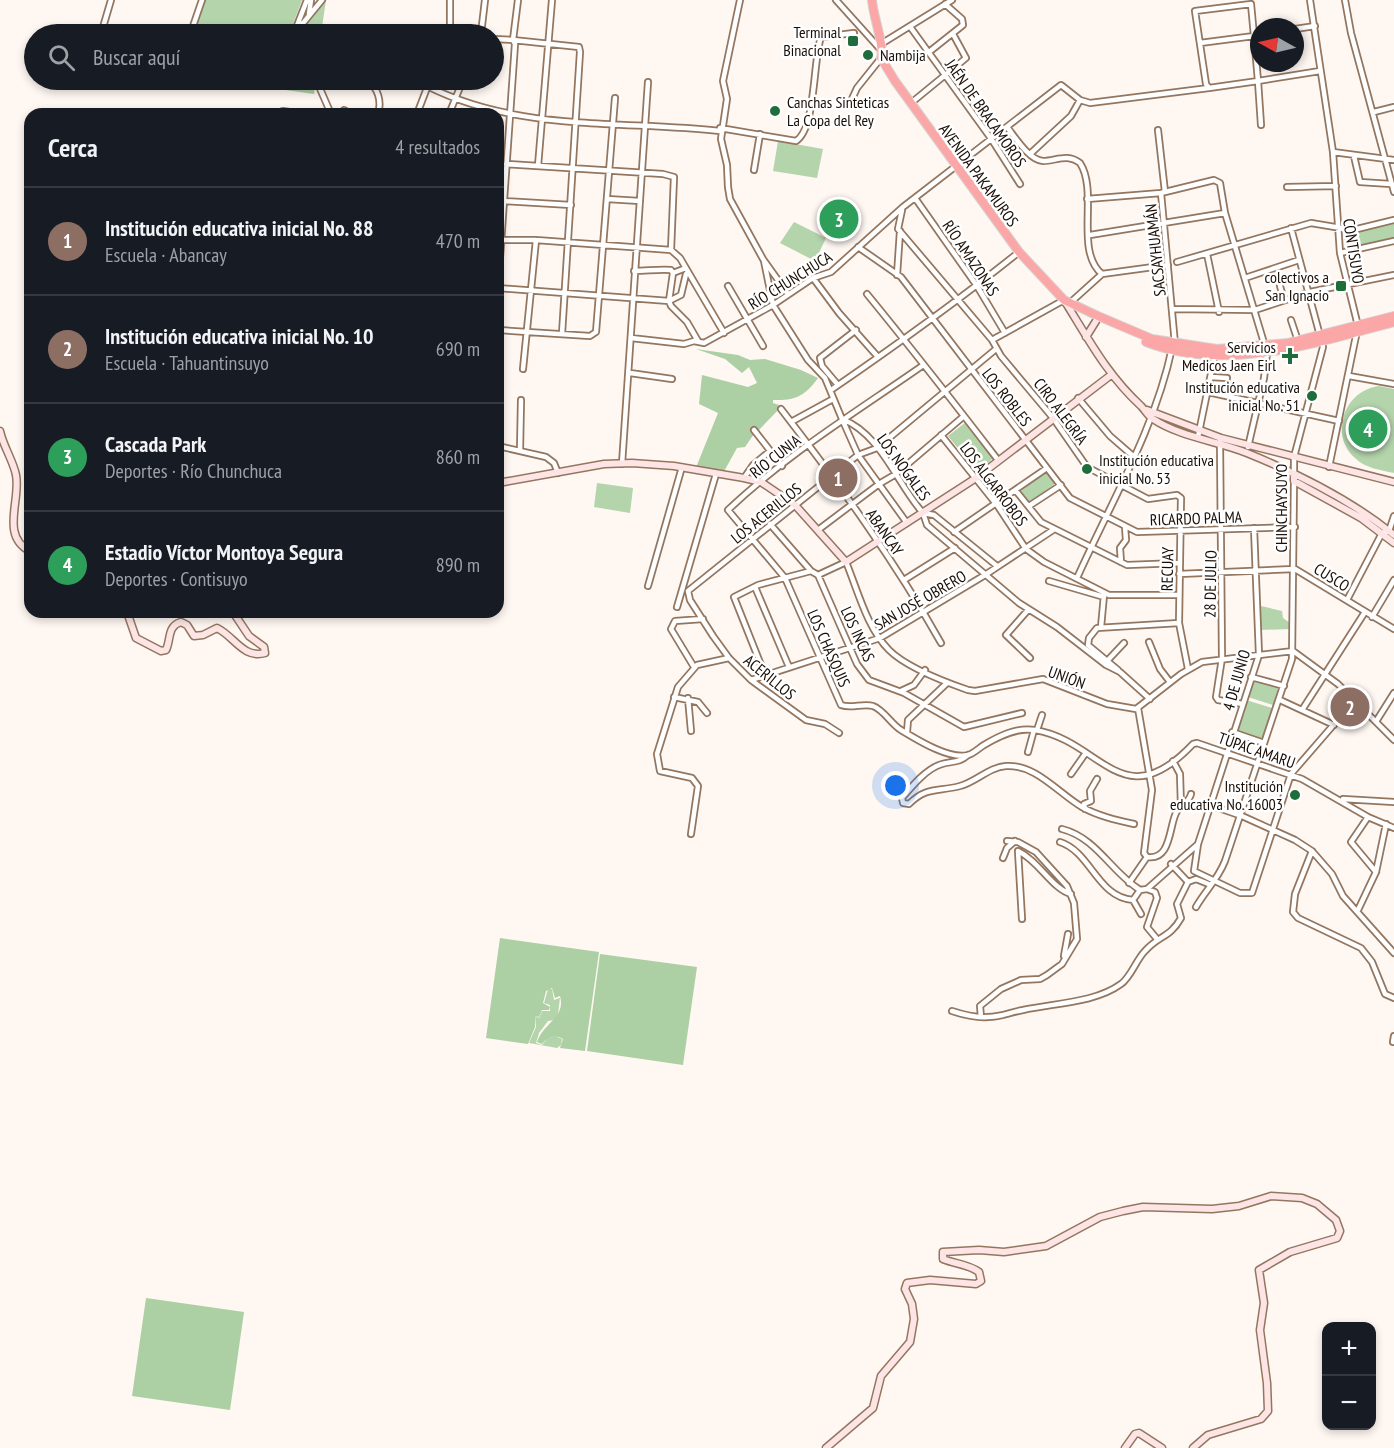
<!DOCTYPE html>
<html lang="es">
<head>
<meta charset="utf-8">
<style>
  body { margin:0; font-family:"PT Sans Narrow",sans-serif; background:#242831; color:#f1f3f6 }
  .controls { position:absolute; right:18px; bottom:18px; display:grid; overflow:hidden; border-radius:12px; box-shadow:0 3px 9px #0003 }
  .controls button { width:54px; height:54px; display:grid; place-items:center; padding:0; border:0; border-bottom:2px solid #363941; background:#171b24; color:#f1f3f6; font:30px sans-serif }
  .compass { position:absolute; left:1250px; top:18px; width:54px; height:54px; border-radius:50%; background:#171b24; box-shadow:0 3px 9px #0003; rotate:278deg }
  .you { position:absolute; left:896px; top:786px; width:21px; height:21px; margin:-15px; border:4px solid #fff; border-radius:50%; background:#1a73e8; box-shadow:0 0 0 9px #1a73e833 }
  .badge { display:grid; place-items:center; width:39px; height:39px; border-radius:50%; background:#93b7a2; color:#fff; font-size:20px; font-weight:700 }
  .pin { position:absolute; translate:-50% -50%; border:3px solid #fff; box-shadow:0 2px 6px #0006 }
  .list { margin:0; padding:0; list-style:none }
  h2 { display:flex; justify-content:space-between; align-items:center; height:78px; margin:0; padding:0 24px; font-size:26px }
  h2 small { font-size:20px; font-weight:400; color:#9ea1a6 }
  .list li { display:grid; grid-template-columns:39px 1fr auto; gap:18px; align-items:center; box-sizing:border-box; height:108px; padding:0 24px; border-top:2px solid #363941 }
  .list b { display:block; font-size:22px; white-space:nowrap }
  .list p { margin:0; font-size:20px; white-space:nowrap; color:#9ea1a6 }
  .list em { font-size:20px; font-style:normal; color:#9ea1a6 }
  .icon { flex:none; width:33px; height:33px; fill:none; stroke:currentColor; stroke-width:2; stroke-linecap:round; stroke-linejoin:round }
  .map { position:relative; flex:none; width:1394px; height:1448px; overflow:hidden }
  .search { position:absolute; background:#171b24; box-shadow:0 3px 9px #0003; left:24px; top:24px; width:480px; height:66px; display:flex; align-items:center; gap:15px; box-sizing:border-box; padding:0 21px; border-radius:33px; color:#9ea1a6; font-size:22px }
  .panel { position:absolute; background:#171b24; box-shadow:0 3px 9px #0003; left:24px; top:108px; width:480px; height:510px; border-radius:18px }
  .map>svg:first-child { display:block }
</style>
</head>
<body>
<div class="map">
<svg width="1394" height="1448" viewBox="0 0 1394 1448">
  <rect width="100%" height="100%" fill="#fef7f2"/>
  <path fill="#b4d4ac" d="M205,0H302L291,29L283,34H193Z
    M326,0L321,34H291C307,26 312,9 326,0Z
    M778,141L823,149L817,178L773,171Z
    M794,222L826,238L815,261L780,243Z
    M1394,222V239L1346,249L1343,233Z
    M1379,386L1394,389V473C1380,470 1365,468 1355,458C1328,434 1345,390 1379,386Z
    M966,422L994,457L978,473L948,436Z
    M1045,472L1056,483L1029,503L1020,492Z
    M597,483L633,488L630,513L594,507Z
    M1261,606L1282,611L1283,618L1290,623V629L1260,630Z
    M1254,680L1278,688L1273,705L1248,697Z
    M1246,700L1272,708L1262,739L1236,731Z
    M548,989H552L554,1000L560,998L558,1014L554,1020L548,1021L539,1033L536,1043L542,1045L548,1038L555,1036L562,1039L561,1045L557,1048L529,1043L536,1027L535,1016L539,1018L542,1011H550V1005L544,1003Z"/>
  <path fill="#adcfa4" d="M216,80H297L315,87L314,94Z
    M696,349L738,355L750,360L765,359L801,370L818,378C805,396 795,401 773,400V403L779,405V409L759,430H753L754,434L745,447L737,448L722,475L695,470L718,413L699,404L702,375L748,387L757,383L749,367L742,373L725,359Z
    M500,938L599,952L585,1051L560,1048L563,1039C553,1034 549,1037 542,1044L537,1042C543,1023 566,1018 560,996L555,998L552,988L546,991L543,1003L550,1007L549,1010H542L539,1017L535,1016V1027L528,1044L486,1038Z
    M600,954L697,967L683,1065L587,1051Z
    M146,1298L244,1312L230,1410L132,1396Z"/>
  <path fill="#77aac8" d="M844,205L852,206L859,223L854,231L823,228L820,216Z"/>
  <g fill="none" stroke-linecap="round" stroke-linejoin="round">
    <defs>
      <path id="street" d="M518,0L513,40L579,47L580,52L562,334
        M740,0L723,81L727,99L721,139L727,165L728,187L730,199L763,259L788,294
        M836,0L881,50
        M1310,0L1333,152L1340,253L1358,326L1329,467
        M1345,0L1351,33L1394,192
        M309,14L311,0
        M296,28L304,22L322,0
        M911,28L992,140L1020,184
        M1295,29L1315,26
        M191,32L202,0
        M101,34L111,0
        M285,34L296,28L307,0
        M450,34V0
        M481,34L485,0
        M1259,36H1254L1251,4L1195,11L1206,84L1209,88L1258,81L1261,125
        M494,39L513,40L515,44L498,286
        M1200,43L1254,36L1258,81L1320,71
        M881,44L952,0
        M929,52L963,25L962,19L945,4
        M311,80L318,84L331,114
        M367,80C378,88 382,101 378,114
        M416,80C509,133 618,120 720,131
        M1080,100L1090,103L1209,88
        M851,101L857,88L881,58
        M911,103L966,58L953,34
        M1374,112L1394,107
        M276,114L283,111L302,114
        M340,114L344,110L351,114
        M417,114L430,80
        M449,114L463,80
        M1007,127C1015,137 1029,160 1043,161C1056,161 1067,153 1080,163C1099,192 1074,251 1102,274L1168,265
        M720,128L796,141C816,129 813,59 821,37L854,33
        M1158,130L1165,192
        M1333,152L1394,160
        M1354,156L1360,182L1391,184
        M506,164L663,174L674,177L671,250
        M538,166L552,0
        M754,170L760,134
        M1287,187L1336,186
        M1161,193L1214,180L1220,183L1225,213L1267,353L1264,378L1248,447
        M915,198L977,286L1005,333
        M607,199L640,201
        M1087,199L1161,193L1175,344
        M503,201L571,205
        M902,210L898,229L992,340L1001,356L1053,418L1087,467L1148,499L1177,495L1181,498L1179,623L1188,669
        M1291,228L1323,347L1294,457V474
        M1090,235L1225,213
        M498,240H536L671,250L680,258L724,333
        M858,247L901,277L1070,498L1137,532L1295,527
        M1340,253L1394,241
        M1207,254L1219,312
        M764,261L773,305L808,360L825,378L842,419C881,434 897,484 923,513L927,525L1019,603L1057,627L1106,665L1120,672L1150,699
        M1177,262L1311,223L1353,230L1394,220
        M634,271C647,271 658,269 671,270L673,273
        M689,274H686L681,295L669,301L671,306L687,322L698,341
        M897,275L900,231
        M813,278L839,313L878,357
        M1245,278L1299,260
        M728,286L763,346
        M1280,286L1284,300
        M498,288L669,301L673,273L686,268
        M867,294C912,349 955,404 998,460
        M1071,302L1102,274
        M1173,309L1255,310L1310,292L1394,275
        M1291,320L1298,341
        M498,330L590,336L596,332L615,98
        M631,338L684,344L694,341L704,343L773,305L813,278L831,272L903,207L1061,85L1080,100L1071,116L1030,154
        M992,340L1064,300
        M922,366C856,412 786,455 728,510L785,578L841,705C851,709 863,703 873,706C884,710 891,724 901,730C916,739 949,760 968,755C973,754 979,748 984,745C999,736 1017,727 1035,730C1102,741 1122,819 1193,744L1197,743L1302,779L1368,817L1394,828
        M523,369L536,240
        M630,373L672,379
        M1349,376L1394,384
        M1211,377L1227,378
        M838,385L822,366L820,358L856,330
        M831,390C895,346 958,301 1019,252
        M1208,392L1339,421
        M1078,398L1110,436L1133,456
        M781,409C839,484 895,561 941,643
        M842,419L858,455L907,523
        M791,422L833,399
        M754,430L782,466
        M941,435L997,505L1026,549L1044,562L1109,595H1179
        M1198,437L1215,354
        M1220,442L1222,658L1216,697L1218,700L1243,704
        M498,446L546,457L554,463L558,473
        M520,451L521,400
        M622,464L648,82
        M744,478L753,465L770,451
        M1016,491L1041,522L1127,565L1179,563
        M1029,506L1061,485
        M923,513L934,515L997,566
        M770,524L811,571
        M1254,528L1259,655L1198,844L1194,871L1240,893H1252L1291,774L1355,700
        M818,530L879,484L896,474L964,416
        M954,532L1047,468
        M1121,562L1120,548L1126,540L1125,527
        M1179,574L1295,569L1394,629
        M818,575L857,664L869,680L904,693L964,727L1022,713
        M1077,578C1111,502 1155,429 1172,348
        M904,580L955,548
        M1049,581L1104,597
        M648,586L682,467
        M755,587L789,667
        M1347,600L1382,533L1389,531L1394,516
        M677,607L716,474
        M1028,610L1006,635L1030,658
        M1372,617L1394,580
        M1101,627L1104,595
        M1149,642L1160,669L1170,682
        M1293,651L1338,684L1394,740
        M1108,660L1124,643
        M694,667L671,629L675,621L703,619
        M1118,670L1088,645L1089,638L1097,628L1179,623
        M765,675L734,597L758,585L811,571L818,575L846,562C858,591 867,628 889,650C906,667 945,682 968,690L975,691L1043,679L1107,704L1136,709L1181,674L1202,662L1293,651
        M1251,677L1284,686
        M751,680L880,638L985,575L1053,530
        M901,691L914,685L925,670
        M674,697L698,702L707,713
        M688,698L691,731
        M1280,700L1334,725
        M1138,708L1152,790L1144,853L1147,857C1171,861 1169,827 1176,813C1180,805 1189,803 1191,794
        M1302,710L1365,612
        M1377,720L1394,693
        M1037,730L1042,715
        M907,732L908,720L947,683
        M1232,732L1264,743
        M839,733L825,724L806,720L751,680L729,658L713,636L690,600L688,591L858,455L877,448L996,349
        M1028,752L1034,730
        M968,755C959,763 952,761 942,764C927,768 912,786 902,798L903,803L909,804C927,786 938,792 960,786C976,782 989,767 1006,766C1036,764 1058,793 1082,807C1098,816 1116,820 1134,824
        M1173,761L1180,774L1181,807
        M1071,774L1085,754
        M1343,799L1394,802
        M1210,805L1242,816L1295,840L1312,851L1332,874L1343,896L1394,953
        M1085,809L1084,804L1091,801L1090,791L1097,779
        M1368,817L1351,842L1376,872
        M1062,829C1097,838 1111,872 1140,890L1147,889L1155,892L1157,898L1147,927L1157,939
        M691,834L698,786L692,778L660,771L657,754L678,687L697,665L729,658
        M1060,842C1091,852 1097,897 1133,900L1140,890
        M1312,851L1295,894L1293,912L1298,918L1361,948L1372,962L1385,994L1394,998
        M1003,858L1007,848L1015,841
        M1171,864L1188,882
        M1129,883L1147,857
        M1147,889L1197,845
        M1133,900L1141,914
        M1196,907C1206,890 1218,879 1225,861L1292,659L1294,481
        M1358,910L1376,872L1386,824
        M1022,919L1018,851C1039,861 1052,889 1071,894
        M1064,956L1068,934
        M952,1011C964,1015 975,1018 988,1017C1001,1017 1011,1012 1023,1010C1054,1003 1095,1003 1121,984C1131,977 1136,960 1145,951C1159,935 1170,938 1181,918L1177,904L1188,882L1196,879L1211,885
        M981,1017L980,1006L1001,989L1021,980L1040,979L1047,975L1062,964L1077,939L1074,903L1067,886L1036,852L1018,842L1007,841
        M1393,1042L1394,1036"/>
      <path id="secondary" d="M1064,300C1088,338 1107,375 1141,406C1145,410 1148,416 1153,419C1180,437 1218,441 1247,453C1299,474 1351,500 1394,535
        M1086,337L1096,321
        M1147,410L1221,438L1394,482
        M0,431C3,446 13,460 16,475C21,500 0,536 30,551
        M1294,474V481L1361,518L1394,543
        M498,483L604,464L632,463L674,466L744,478L761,482L795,505L846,562L976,478L1111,375
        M127,612L136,638L161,651L166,650C171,640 167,626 181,622L187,625L194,636L203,635L217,628C234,636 243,659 265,653L264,647L249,636L233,612
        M826,1448L873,1408L881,1376L910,1342L914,1319L912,1304L905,1289L907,1283L930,1280L976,1284L981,1281L979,1272C968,1264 955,1264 943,1259V1252L979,1250L1004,1252L1046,1246L1100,1217L1123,1211L1143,1207L1212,1209L1239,1206L1271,1196L1302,1198L1317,1204L1336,1220L1340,1231L1337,1238L1290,1252L1259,1270L1264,1303L1260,1330L1267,1383L1268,1411L1261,1419L1208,1435L1193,1448
        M1125,1448L1135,1434L1139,1433L1162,1448"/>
      <path id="highway" d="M872,0C873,16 885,47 881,58L895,81L1019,252L1064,300L1098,316L1152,339L1217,349L1288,343L1394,316
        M1146,342C1226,373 1315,343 1394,322"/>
    </defs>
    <use href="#street" stroke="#937660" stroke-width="8"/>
    <use href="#secondary" stroke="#937660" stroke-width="9"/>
    <use href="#highway" stroke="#d6d4d2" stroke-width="10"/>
    <use href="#street" stroke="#fff" stroke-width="4.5"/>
    <use href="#secondary" stroke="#fee5e5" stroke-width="6"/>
    <use href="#highway" stroke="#fca7a7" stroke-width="8"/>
  </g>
  <g fill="#206d3c" stroke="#fff" stroke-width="2">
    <rect x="847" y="35" width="12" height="12" rx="3"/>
    <circle cx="868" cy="55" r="6"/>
    <circle cx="775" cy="111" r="6"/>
    <rect x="1335" y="280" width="12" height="12" rx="3"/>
    <path d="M1287 347h6v6h6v6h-6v6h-6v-6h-6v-6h6z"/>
    <circle cx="1312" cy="396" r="6"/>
    <circle cx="1087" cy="469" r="6"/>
    <circle cx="1295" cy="795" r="6"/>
  </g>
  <g text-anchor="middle" stroke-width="5" stroke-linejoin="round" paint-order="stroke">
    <g font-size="16" fill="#190e06" stroke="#fff" text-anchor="end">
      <text x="841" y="38">Terminal<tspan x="841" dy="18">Binacional</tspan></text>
      <text x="880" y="61" text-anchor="start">Nambija</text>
      <text x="787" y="108" text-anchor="start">Canchas Sinteticas<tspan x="787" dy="18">La Copa del Rey</tspan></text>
      <text x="1329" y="283">colectivos a<tspan x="1329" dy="18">San Ignacio</tspan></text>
      <text x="1276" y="353">Servicios<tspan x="1276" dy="18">Medicos Jaen Eirl</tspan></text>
      <text x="1300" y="393">Institución educativa<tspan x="1300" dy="18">inicial No. 51</tspan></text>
      <text x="1099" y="466" text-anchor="start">Institución educativa<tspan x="1099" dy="18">inicial No. 53</tspan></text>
      <text x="1283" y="792">Institución<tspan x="1283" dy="18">educativa No. 16003</tspan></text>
    </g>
    <g font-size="16" fill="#190e06" stroke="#fff">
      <text transform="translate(986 113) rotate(55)" y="6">JAÉN DE BRACAMOROS</text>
      <text transform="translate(979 175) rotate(54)" y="6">AVENIDA PAKAMUROS</text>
      <text transform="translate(1155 250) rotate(-96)" y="6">SACSAYHUAMÁN</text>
      <text transform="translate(1354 251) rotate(81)" y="6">CONTISUYO</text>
      <text transform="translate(971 258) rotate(56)" y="6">RÍO AMAZONAS</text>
      <text transform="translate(790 280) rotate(-32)" y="6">RÍO CHUNCHUCA</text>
      <text transform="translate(1007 397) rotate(52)" y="6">LOS ROBLES</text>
      <text transform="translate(1061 411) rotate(53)" y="6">CIRO ALEGRÍA</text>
      <text transform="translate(775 456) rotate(-38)" y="6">RÍO CUNIA</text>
      <text transform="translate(904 467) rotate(54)" y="6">LOS NOGALES</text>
      <text transform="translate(994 484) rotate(53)" y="6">LOS ALGARROBOS</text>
      <text transform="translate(1281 508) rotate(-90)" y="6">CHINCHAYSUYO</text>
      <text transform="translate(766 513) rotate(-39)" y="6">LOS ACERILLOS</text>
      <text transform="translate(1196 518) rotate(-2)" y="6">RICARDO PALMA</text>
      <text transform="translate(885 532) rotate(55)" y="6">ABANCAY</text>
      <text transform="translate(1167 569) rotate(-89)" y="6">RECUAY</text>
      <text transform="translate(1332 577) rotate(32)" y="6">CUSCO</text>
      <text transform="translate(1210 584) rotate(-89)" y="6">28 DE JULIO</text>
      <text transform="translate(920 600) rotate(-30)" y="6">SAN JOSÉ OBRERO</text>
      <text transform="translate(858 634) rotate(65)" y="6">LOS INCAS</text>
      <text transform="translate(829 648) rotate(66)" y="6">LOS CHASQUIS</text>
      <text transform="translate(770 677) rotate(39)" y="6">ACERILLOS</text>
      <text transform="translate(1067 677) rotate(20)" y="6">UNIÓN</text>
      <text transform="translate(1236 680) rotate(-74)" y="6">4 DE JUNIO</text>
      <text transform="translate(1257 750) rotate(19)" y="6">TÚPAC AMARU</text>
    </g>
  </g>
</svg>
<div class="controls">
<button>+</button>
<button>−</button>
</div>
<svg class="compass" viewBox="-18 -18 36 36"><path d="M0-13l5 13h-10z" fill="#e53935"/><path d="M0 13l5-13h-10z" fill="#9ea1a6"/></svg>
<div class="you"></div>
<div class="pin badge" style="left:838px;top:478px;background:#8d6e63">1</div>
<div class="pin badge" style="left:1350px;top:707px;background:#8d6e63">2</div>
<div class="pin badge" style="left:839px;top:219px;background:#2e9e5b">3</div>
<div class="pin badge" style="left:1368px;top:429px;background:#2e9e5b">4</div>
<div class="search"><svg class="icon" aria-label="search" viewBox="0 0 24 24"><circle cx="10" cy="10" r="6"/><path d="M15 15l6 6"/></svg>Buscar aquí</div>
<section class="panel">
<h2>Cerca<small>4 resultados</small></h2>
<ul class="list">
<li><span class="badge" style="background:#8d6e63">1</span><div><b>Institución educativa inicial No. 88</b><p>Escuela · Abancay</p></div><em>470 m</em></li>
<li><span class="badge" style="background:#8d6e63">2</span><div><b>Institución educativa inicial No. 10</b><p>Escuela · Tahuantinsuyo</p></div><em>690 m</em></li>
<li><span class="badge" style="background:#2e9e5b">3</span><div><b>Cascada Park</b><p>Deportes · Río Chunchuca</p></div><em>860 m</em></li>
<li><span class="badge" style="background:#2e9e5b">4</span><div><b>Estadio Víctor Montoya Segura</b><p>Deportes · Contisuyo</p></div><em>890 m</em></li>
</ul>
</section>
</div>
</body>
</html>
